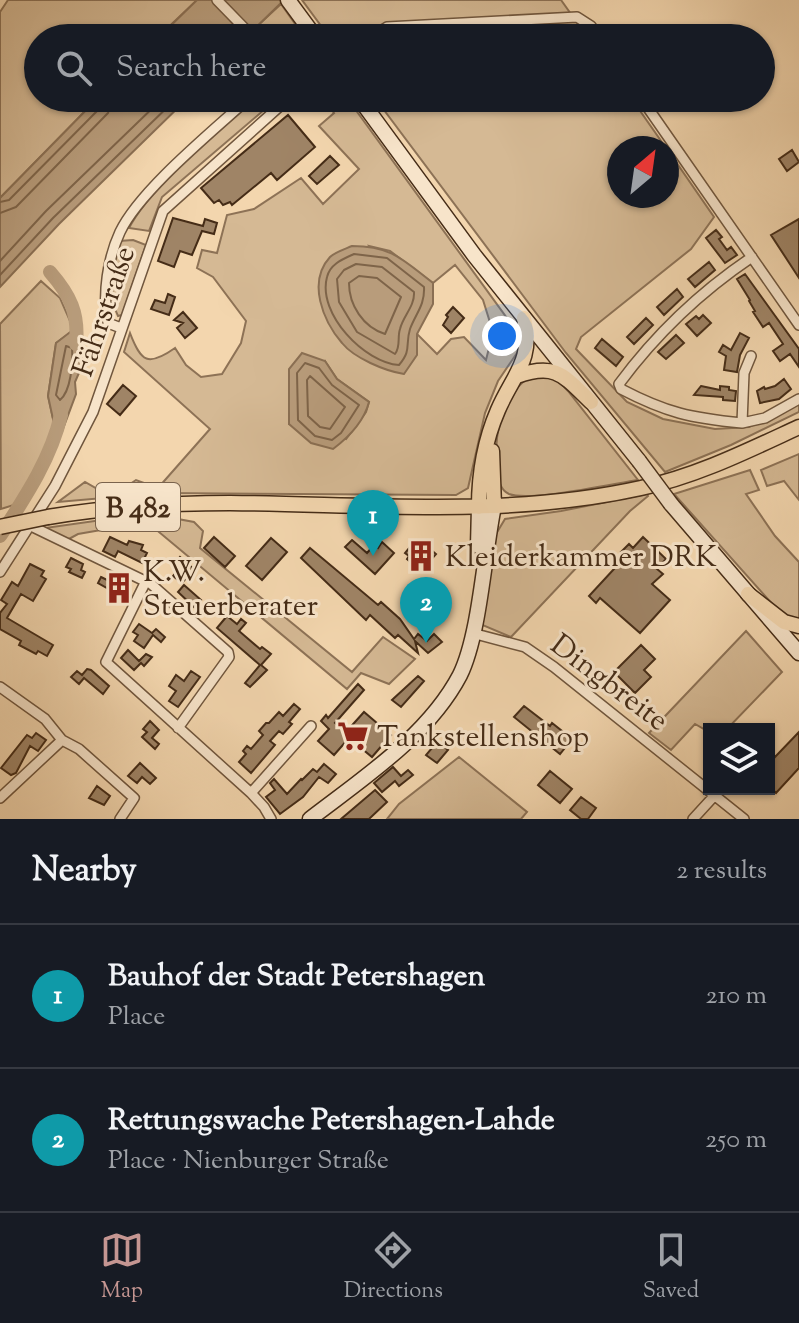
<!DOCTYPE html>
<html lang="en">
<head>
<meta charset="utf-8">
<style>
  body { margin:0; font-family:"Sorts Mill Goudy",serif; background:#20242c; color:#f1f3f6 }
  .controls { position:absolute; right:24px; bottom:24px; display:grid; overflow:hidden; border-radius:0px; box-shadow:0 2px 6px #0004 }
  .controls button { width:72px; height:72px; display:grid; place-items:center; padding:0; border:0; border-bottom:2px solid #363941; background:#171b24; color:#f1f3f6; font:40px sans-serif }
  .compass { position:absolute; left:607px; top:136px; width:72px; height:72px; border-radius:50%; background:#171b24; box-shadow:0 2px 6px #0004; rotate:29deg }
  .you { position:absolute; left:502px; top:336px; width:28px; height:28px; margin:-20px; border:6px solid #fff; border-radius:50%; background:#1a73e8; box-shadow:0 0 0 12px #1a73e833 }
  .badge { display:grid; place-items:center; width:52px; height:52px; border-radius:50%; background:#c59692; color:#fff; font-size:26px; font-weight:700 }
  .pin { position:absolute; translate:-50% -66px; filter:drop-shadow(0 2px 4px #0008) }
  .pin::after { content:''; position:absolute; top:42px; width:28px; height:24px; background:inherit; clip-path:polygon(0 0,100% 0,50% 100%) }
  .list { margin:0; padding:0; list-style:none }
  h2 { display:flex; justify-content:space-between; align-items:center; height:104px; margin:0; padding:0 32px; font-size:34px }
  h2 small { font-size:26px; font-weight:400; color:#9ea1a6 }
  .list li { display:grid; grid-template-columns:52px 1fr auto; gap:24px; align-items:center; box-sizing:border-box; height:144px; padding:0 32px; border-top:2px solid #363941 }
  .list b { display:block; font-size:30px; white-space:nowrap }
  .list p { margin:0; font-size:26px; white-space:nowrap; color:#9ea1a6 }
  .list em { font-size:26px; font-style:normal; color:#9ea1a6 }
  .icon { flex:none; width:44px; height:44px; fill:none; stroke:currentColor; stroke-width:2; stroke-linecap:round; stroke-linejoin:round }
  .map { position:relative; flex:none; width:799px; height:819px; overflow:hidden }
  .search { position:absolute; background:#171b24; box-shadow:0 2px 6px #0004; left:24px; right:24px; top:24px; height:88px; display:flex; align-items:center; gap:20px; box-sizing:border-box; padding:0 28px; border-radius:44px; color:#9ea1a6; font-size:30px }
  .sheet { height:392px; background:#171b24 }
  nav { display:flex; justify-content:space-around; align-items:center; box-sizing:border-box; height:112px; border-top:2px solid #363941; background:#171b24; font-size:22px; color:#9ea1a6 }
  nav a { display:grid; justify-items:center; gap:4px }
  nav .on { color:#c59692 }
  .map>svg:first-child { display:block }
</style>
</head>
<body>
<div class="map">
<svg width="799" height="819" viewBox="0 0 799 819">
  <rect width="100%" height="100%" fill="#f3d6ae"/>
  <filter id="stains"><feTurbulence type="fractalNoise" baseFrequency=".0025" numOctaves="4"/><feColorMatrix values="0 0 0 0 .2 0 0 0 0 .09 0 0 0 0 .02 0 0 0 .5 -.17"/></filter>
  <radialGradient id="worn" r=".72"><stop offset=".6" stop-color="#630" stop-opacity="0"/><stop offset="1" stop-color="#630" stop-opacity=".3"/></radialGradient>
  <path fill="#d5b994" stroke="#8d7256" stroke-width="2" fill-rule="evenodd" d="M8,0H197L157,38H38V98H98L0,198V12Z
    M302,0H561L588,38H330Z
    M281,4L305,38H264L254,29Z
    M255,98H278L162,197L149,231L129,228C153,183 217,134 255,98Z
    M322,98H347L520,336L521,347L498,381L485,413L468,488L456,495L161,493L58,502L85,482L101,491L112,484L121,490L136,480L158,488L210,429L124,352L130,333C141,362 148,367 175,348L186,365L201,377L222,374L241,343L246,321L213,277L197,268L202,250L217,253L227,215L254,209L301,178L323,204L359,169L319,126L334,113ZM369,246L390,251L433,283L455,265L483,300L493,332L486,360L464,337L451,339L437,354L417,334ZM325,361L337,379L369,402L366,412L346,439L289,424L290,402Z
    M375,98H631L666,148H619V196H667V149L714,217L691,249L581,337L576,349L627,402L663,419L715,429L749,427L799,404V412L731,445L665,472L566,353Z
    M133,240L146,245L122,315L118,316C107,295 114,263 119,241Z
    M41,281L60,298L74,330L56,343L48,396L54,423L45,452L17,504L1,509L0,324Z
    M539,374L555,377L568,391L638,480C612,484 530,502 509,494C490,486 496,435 501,419C505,406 513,391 523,382C527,378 533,376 539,374Z
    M799,454V500L784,481L767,486L761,470Z
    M750,470L759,490L746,494L775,536L799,562V620L784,617L674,494Z
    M647,494L648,496L630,511L511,637L480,624L493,539L505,519L561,511Z
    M173,513L178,519L194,522L203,531L200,548L352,672L383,637L415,659L389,684L361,673L347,689L147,522L78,534L67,540L45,528L130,516Z
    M746,631L782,672L727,729H709V732L695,724L671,750L649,733Z
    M459,757L527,812L521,819H387L399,804Z"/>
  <path fill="#b89c7b" stroke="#8a6f53" stroke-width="2" d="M197,0H284L245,38H158Z
    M98,98H188L59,224L0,287V198Z
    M352,246C392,246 403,260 433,283V304L417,334V355L404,374C385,371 354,358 342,343C323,321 307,282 330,257C335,252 345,249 352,246Z
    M78,326L81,333L82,366L75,382L76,394L61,434L56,433L48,396L56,343Z
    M302,353L325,361L337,379L369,402C364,421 349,437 333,449L311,443L289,424V369Z"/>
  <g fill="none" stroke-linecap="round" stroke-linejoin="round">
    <path stroke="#7e6449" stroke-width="2" d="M0,202L9,200L101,107L103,98
      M0,213L16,207L108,113L113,98
      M354,254L387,258L424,287C425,305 416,313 410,329C405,345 412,350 399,365C365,363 317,314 327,277C330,264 343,259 354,254Z
      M0,261L46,211L163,98
      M356,264L382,267L414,292C415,306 403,316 400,329C397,338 401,346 395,354L357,332L339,302L337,279L344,270Z
      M0,275L53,218L177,98
      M359,276L377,278L401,297L385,334C363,327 349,305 349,283Z
      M66,346L72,348C73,363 71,391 60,400L56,395Z
      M305,363L319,368L332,385L359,405L341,433L332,440L315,436L298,420L297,373Z
      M310,376L345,407L330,429L320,427L308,416L307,380Z"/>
    <path stroke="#b89c7b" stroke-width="14" d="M50,272C70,295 79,313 76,344
      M0,536C24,499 51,459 61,415"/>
  </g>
  <path fill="#9f8466" stroke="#452c17" stroke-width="2" d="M288,115L315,147L277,180L271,173L232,205L230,202L223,205L219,200L214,203L201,188Z
    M792,150L799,162L787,171L779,159Z
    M330,156L339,165L317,184L309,176Z
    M173,218L203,226L205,219L217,223L214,234L202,231L192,255L180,251L174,267L158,261Z
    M799,219V278L771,235Z
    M716,230L722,237L719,239L727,250L731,247L737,255L725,263L706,238Z
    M709,262L715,270L695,287L688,279Z
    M745,274L799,349V367L790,354L780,361L773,351L783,344L769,323L763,327L753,312L755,311L749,301L750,300L737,279Z
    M677,289L683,297L664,315L657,307Z
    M168,294L175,297L169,315L151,309L155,300L165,303Z
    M453,307L464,318L451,333L443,325L448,317L446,315Z
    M183,312L197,328L185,338L177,328L183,323L174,320Z
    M703,315L711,323L697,336L686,324L696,316L699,319Z
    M646,318L653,325L634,344L627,337Z
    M740,333L749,338L740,355L737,372L724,370L726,356L719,352L723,345L731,350Z
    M676,335L684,343L666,359L658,352Z
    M602,339L623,357L616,366L595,348Z
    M784,379L791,389L779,399L760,403L757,391L764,387L765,389L775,386Z
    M123,385L136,396L120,415L107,404Z
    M701,386L720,390V386L729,387V390L736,391L735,401L723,400V397L694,395Z
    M110,537L127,545L129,541L143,545L141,550L147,553L142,563L118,551L115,557L103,551Z
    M214,537L235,556L225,567L204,548Z
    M643,537L666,559L657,569L663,574L652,584L670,600L640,633L600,598L596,603L589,596L626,556L621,552L629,544L633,548Z
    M271,538L287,552L262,580L246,566Z
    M352,540L367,553L374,545L378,548L382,542L394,553L375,574L345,547Z
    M414,542L418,546L422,542L436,554L421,571L407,559L409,556L405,553Z
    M310,548L378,605L381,602L400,619L414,639L418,634L427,641L434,634L442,642L428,653L415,641L418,653L398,635L395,638L370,615L366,620L301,558Z
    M180,557L194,569L182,583L173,576L180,567L175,563Z
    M71,558L83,564L81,570L85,572L82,578L69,572L71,569L66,567Z
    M30,564L44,571L41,576L46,579L33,601L21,594L7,618L53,645L47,656L38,651L36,654L19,645L21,641L0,629V613L7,604L1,600L12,582L18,586Z
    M101,577L111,582L114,577L130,586L123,597L98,583Z
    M184,585L201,600L194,607L178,592Z
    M227,616L237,624L241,619L246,623L239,631L260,649L262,647L271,654L261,665L267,670L250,687L245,683L260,665L217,628Z
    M139,624L152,633L156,629L165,637L161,642L153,635L144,648L134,641L138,635L133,632Z
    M641,645L655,659L644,670L651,677L635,693L614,672Z
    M128,650L139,661L146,654L152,657L144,666L141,663L134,670L121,658Z
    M87,669L91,670L109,686L103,694L84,678L79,684L71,677L77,671L82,675Z
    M191,671L200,677L178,707L169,701L176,691L169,686L176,675L184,681Z
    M418,676L424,681L401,707L392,700Z
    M358,684L364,690L335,723L346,732L364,712L391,735L372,757L349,738L334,755L318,741L329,729L321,721L326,715L328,718Z
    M294,704L300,709L289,722L292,724L283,734L279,731L270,741L275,745L251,773L239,762L246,754L243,751L247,746L251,749L263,735L259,731L266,723H269L279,712L283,716Z
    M524,706L550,726L552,723L572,739L560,754L514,717Z
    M150,721L159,730L152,738L159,744L155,749L142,737L147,732L143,729Z
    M799,732V768L776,793L769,786V751L775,757Z
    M36,733L46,740L38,751L30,746L16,773L11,775L1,768L27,735L32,738Z
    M437,742L448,750L437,763L426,755Z
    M140,763L156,778L150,784L142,777L137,783L128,776Z
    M324,764L336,774L328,783L319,777L303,797L280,814L266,797L275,790L270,783L274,779L287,794L301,779L302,780L313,769L317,772Z
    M393,767L401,776L408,770L413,775L399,786L395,781L382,792L374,783Z
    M550,771L572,789L560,803L538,785Z
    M97,786L110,796L104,805L89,798Z
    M375,790L387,802L369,819H341Z
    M581,797L596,808L588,819H581L570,810Z"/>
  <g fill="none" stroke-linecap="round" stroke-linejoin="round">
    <defs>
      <path id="street" d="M217,0L254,38
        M370,38L387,27L577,17L591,26L600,38
        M641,98L799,325
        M121,328L108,323C102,294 108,258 120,232C140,190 213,131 249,98
        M751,356L744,373L742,423C691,418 667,413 621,389L619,384C656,334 700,292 752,257
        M742,423L765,418L799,399
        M31,526L151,584L228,652L229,657L178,728
        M0,572L55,486L93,412L163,211L289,98
        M146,581L106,662L251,793L264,807L271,819
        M472,633L525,647L554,667L744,819
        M0,687L45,719L62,740L79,749L134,798L120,819
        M251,793L311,726
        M0,798L62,740
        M693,819L715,795"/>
      <path id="secondary" d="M288,0L316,38
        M359,98L474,255L639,461
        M671,504L799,653
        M478,546L479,507
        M310,819C363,778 428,736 460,675C480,634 484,554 494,506"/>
      <path id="primary" d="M517,376C556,362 564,376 591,402
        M492,451L494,506
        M479,507C479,474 485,440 498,410C513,375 534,360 524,318
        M48,517C108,507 170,503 230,503C367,504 506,518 641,488C697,476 747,451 799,427
        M748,594L784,622L799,626"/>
    </defs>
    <use href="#street" stroke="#70563d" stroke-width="12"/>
    <use href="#secondary" stroke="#452c17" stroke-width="17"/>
    <use href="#primary" stroke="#452c17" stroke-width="17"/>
    <use href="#street" stroke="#f7e4ca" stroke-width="9"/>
    <use href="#secondary" stroke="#f7e4ca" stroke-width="14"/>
    <use href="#primary" stroke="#f3d6ae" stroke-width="14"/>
    <defs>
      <path id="secondary-bridge" d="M639,461L671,504"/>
      <path id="primary-bridge" d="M0,527L48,517"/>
    </defs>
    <use href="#secondary-bridge" stroke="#452c17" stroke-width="17" stroke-linecap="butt"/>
    <use href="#primary-bridge" stroke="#452c17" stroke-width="17" stroke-linecap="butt"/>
    <use href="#secondary-bridge" stroke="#f7e4ca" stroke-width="14"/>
    <use href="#primary-bridge" stroke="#f3d6ae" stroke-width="14"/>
  </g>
  <defs>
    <symbol id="building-bare" viewBox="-9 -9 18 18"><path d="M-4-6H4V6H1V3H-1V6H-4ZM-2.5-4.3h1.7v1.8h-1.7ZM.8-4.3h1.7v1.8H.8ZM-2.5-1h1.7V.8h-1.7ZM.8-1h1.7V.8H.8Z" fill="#8f2418" stroke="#f7e4ca" stroke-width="2.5" paint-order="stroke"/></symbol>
    <symbol id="supermarket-bare" viewBox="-9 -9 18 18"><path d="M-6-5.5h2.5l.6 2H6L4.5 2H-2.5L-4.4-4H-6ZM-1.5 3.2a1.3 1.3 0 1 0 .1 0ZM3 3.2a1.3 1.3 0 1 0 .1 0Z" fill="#8f2418" stroke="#f7e4ca" stroke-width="2.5" paint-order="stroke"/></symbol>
  </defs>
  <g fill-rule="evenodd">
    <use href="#building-bare" x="399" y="534" width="44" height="44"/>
    <use href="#building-bare" x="97" y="566" width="44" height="44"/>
    <use href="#supermarket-bare" x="331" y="714" width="44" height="44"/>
  </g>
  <g text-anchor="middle" stroke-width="6" stroke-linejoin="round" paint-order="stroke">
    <rect fill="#f7e4ca" stroke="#7a634d" stroke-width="2" x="96" y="483" width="84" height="48" rx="6"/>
    <g font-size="28" font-weight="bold" fill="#452c17">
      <text x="138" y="517">B 482</text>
    </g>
    <g font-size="30" fill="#452c17" stroke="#f7e4ca">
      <text transform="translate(103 311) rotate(-71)" y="10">Fährstraße</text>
      <text transform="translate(610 682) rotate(37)" y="10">Dingbreite</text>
    </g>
    <g font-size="30" fill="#452c17" stroke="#f7e4ca" text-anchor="start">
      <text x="445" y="566">Kleiderkammer DRK</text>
      <text x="143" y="581">K.W.<tspan x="143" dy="34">Steuerberater</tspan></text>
      <text x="377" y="746">Tankstellenshop</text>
    </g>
  </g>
  <rect width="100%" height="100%" filter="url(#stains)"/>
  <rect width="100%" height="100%" fill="url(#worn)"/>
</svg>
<div class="controls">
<button><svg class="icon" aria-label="layers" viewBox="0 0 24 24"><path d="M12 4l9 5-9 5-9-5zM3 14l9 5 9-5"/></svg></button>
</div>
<svg class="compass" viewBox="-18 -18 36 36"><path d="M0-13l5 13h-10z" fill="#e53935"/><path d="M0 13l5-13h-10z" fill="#9ea1a6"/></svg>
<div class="you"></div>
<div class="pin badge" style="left:373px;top:556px;background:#0f9aa8">1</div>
<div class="pin badge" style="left:426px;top:643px;background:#0f9aa8">2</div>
<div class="search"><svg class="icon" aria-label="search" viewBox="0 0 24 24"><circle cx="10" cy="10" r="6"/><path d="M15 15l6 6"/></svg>Search here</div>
</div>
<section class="sheet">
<h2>Nearby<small>2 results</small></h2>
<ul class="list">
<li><span class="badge" style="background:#0f9aa8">1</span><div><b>Bauhof der Stadt Petershagen</b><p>Place</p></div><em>210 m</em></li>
<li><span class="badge" style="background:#0f9aa8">2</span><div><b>Rettungswache Petershagen-Lahde</b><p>Place · Nienburger Straße</p></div><em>250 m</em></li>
</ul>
</section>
<nav>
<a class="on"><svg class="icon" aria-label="map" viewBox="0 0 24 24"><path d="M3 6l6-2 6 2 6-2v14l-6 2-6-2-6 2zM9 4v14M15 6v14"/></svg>Map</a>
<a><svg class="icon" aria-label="directions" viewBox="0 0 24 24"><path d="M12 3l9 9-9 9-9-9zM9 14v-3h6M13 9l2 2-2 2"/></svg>Directions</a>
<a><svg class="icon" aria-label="saved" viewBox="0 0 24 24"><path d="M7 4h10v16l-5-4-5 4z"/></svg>Saved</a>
</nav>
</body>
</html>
